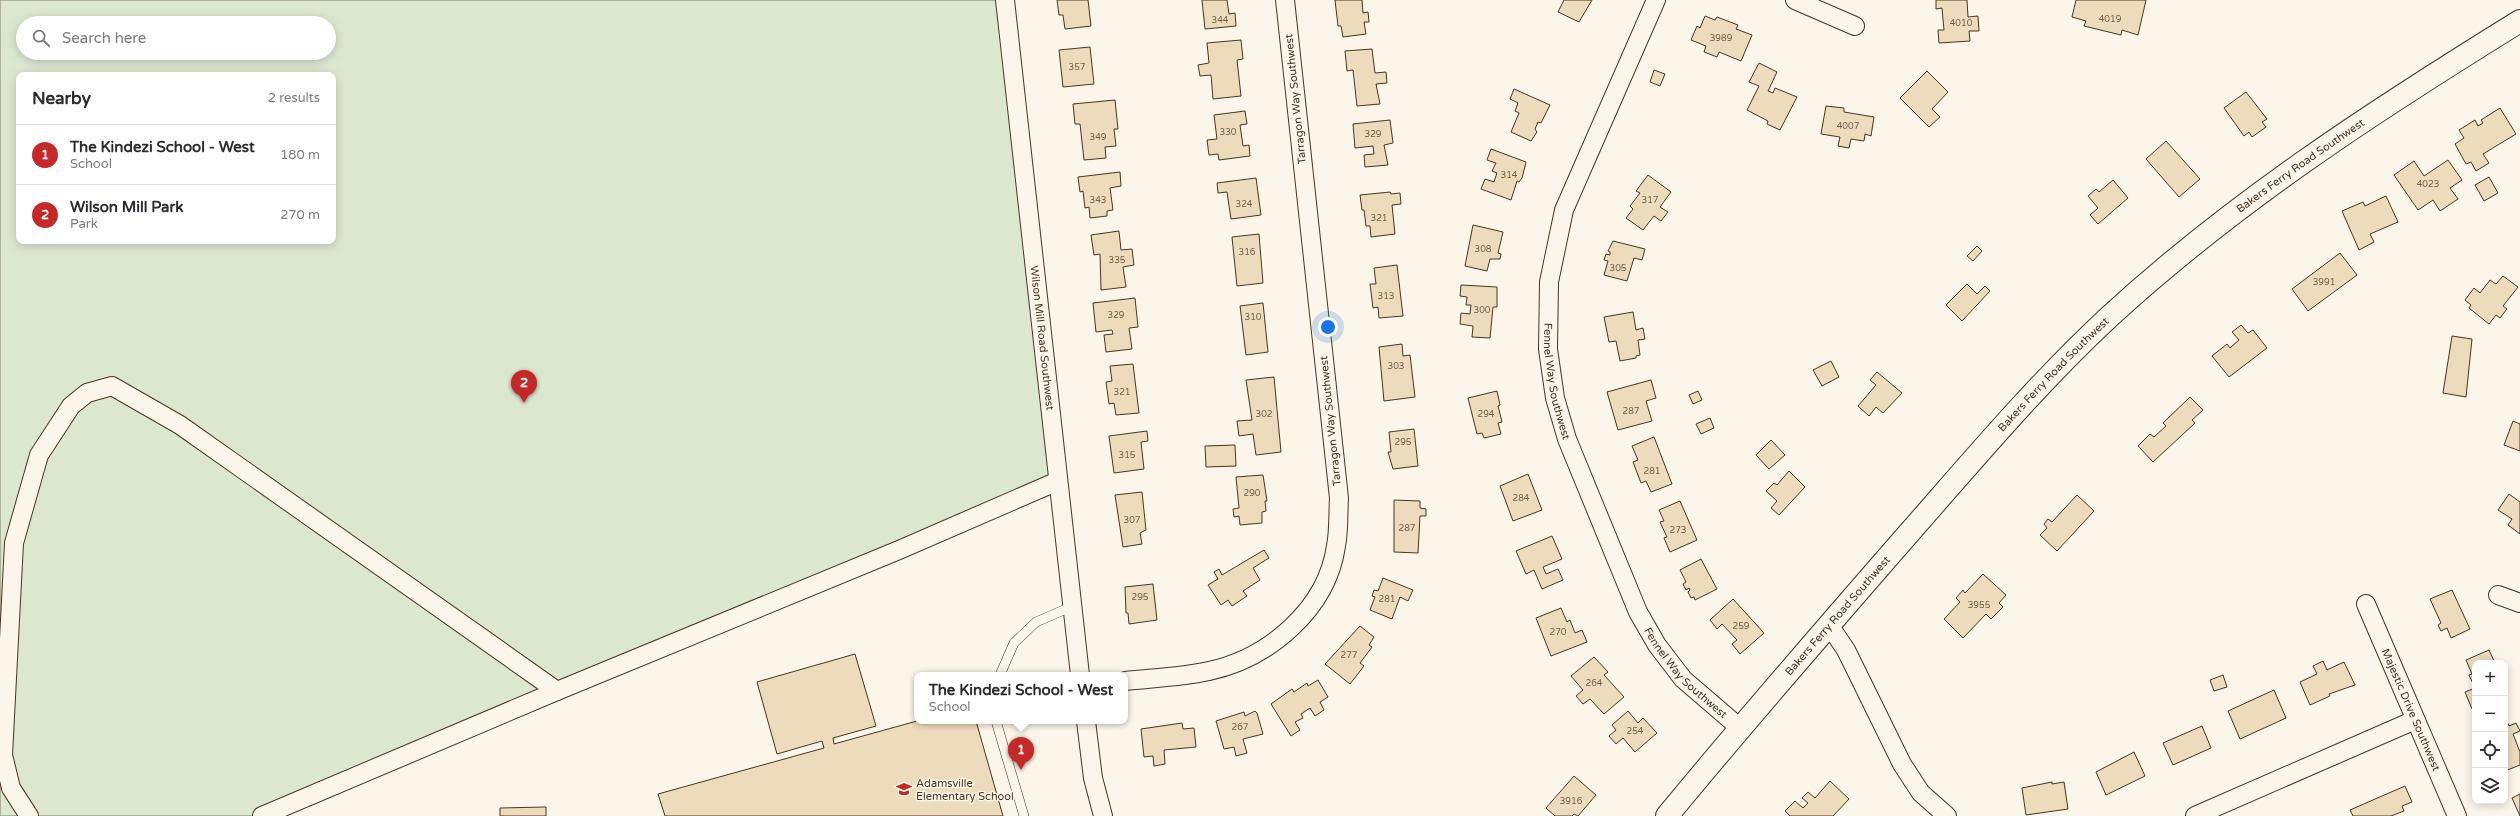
<!DOCTYPE html>
<html lang="en">
<head>
<meta charset="utf-8">
<style>
  body { margin:0; font-family:"Varela Round",sans-serif; background:#f7f7f7; color:#2b2b33 }
  .controls { position:absolute; right:12px; bottom:12px; display:grid; overflow:hidden; border-radius:8px; box-shadow:0 2px 10px #0003 }
  .controls button { width:36px; height:36px; display:grid; place-items:center; padding:0; border:0; border-bottom:1px solid #e1e1e2; background:#fff; color:#2b2b33; font:20px sans-serif }
  .you { position:absolute; left:1328px; top:327px; width:14px; height:14px; margin:-10px; border:3px solid #fff; border-radius:50%; background:#1a73e8; box-shadow:0 0 0 6px #1a73e833 }
  .badge { display:grid; place-items:center; width:26px; height:26px; border-radius:50%; background:#c62828; color:#fff; font-size:13px; font-weight:700 }
  .pin { position:absolute; translate:-50% -33px; filter:drop-shadow(0 1px 2px #0008) }
  .pin::after { content:''; position:absolute; top:21px; width:14px; height:12px; background:inherit; clip-path:polygon(0 0,100% 0,50% 100%) }
  .popup { position:absolute; left:914px; top:672px; width:214px; height:52px; box-sizing:border-box; display:grid; place-content:center; border-radius:8px; background:#fff; filter:drop-shadow(0 1px 3px #0005); font-size:13px; white-space:nowrap; color:#7c7c81 }
  .popup b { font-size:15px; color:#2b2b33 }
  .popup::after { content:''; position:absolute; left:50%; top:100%; margin-left:-8px; border:8px solid transparent; border-top-color:#fff }
  .list { margin:0; padding:0; list-style:none }
  h2 { display:flex; justify-content:space-between; align-items:center; height:52px; margin:0; padding:0 16px; font-size:17px }
  h2 small { font-size:13px; font-weight:400; color:#7c7c81 }
  .list li { display:grid; grid-template-columns:26px 1fr auto; gap:12px; align-items:center; box-sizing:border-box; height:60px; padding:0 16px; border-top:1px solid #e1e1e2 }
  .list b { display:block; font-size:15px; white-space:nowrap }
  .list p { margin:0; font-size:13px; white-space:nowrap; color:#7c7c81 }
  .list em { font-size:13px; font-style:normal; color:#7c7c81 }
  .icon { flex:none; width:22px; height:22px; fill:none; stroke:currentColor; stroke-width:2; stroke-linecap:round; stroke-linejoin:round }
  .map { position:relative; flex:none; width:2520px; height:816px; overflow:hidden }
  .search { position:absolute; background:#fff; box-shadow:0 2px 10px #0003; left:16px; top:16px; width:320px; height:44px; display:flex; align-items:center; gap:10px; box-sizing:border-box; padding:0 14px; border-radius:22px; color:#7c7c81; font-size:15px }
  .panel { position:absolute; background:#fff; box-shadow:0 2px 10px #0003; left:16px; top:72px; width:320px; height:172px; border-radius:8px }
  .map>svg:first-child { display:block }
</style>
</head>
<body>
<div class="map">
<svg width="2520" height="816" viewBox="0 0 2520 816">
  <rect width="100%" height="100%" fill="#fbf6e9"/>
  <path fill="#dce7d0" stroke="#887966" fill-rule="evenodd" d="M0,0H1003L1061,490L741,610L281,816H0ZM23,23H329V53H23ZM19,75H333V241H19Z"/>
  <path fill="#ecdcbc" stroke="#4a3520" d="M1057,0H1088L1091,26L1065,29L1063,15H1059Z
    M1202,0H1227L1229,14L1235,13L1236,26L1205,29Z
    M1335,0H1362L1363,13L1368,12L1369,22H1364L1366,34L1343,37L1341,26H1338Z
    M1564,0H1592L1579,22L1558,12Z
    M1936,0H1967L1968,17L1978,16L1979,31H1969L1970,41L1939,43L1938,30H1944L1942,8L1936,9Z
    M2076,0H2146L2138,35L2122,30L2121,35L2084,26L2086,21L2072,17Z
    M1705,16L1715,20L1717,17L1738,25L1736,29L1752,35L1741,61L1719,52L1717,57L1704,52L1706,46L1691,40L1697,26L1700,28Z
    M1241,40L1243,59L1237,60L1241,96L1213,99L1211,75L1200,76L1198,65L1209,63L1207,43Z
    M1090,47L1094,84L1063,87L1059,50Z
    M1372,49L1375,73L1386,72L1387,83L1376,84L1380,104L1357,106L1353,70L1347,71L1345,51Z
    M1759,63L1777,72L1768,91L1773,93L1775,88L1797,97L1780,130L1767,124L1768,121L1747,110L1759,86L1749,82Z
    M1654,70L1665,74L1660,86L1650,82Z
    M1927,71L1948,92L1932,109L1940,117L1929,127L1900,98Z
    M1514,89L1550,105L1541,123L1538,122L1535,129L1537,132L1531,141L1511,132L1519,113L1515,111L1518,103L1510,99Z
    M2246,92L2267,119L2262,122L2266,127L2252,137L2249,132L2244,136L2224,108Z
    M1115,100L1118,129H1114L1116,146L1105,147L1106,158L1084,160L1080,124H1075L1073,104Z
    M1826,106L1844,108V112L1874,117L1871,136L1865,134L1864,141L1851,139L1849,148L1838,146L1840,137L1821,134Z
    M2500,108L2516,134L2483,154L2489,163L2476,171L2471,162L2466,164L2455,144L2464,138L2459,130L2475,120L2478,126L2483,123L2481,120Z
    M1245,111L1247,124L1240,125L1243,146L1249,145L1250,156L1219,160L1218,154L1209,155L1207,140L1217,139L1214,115Z
    M1390,120L1393,143L1384,145L1388,165L1365,167L1364,155L1374,154L1373,146L1355,148L1353,124Z
    M2166,141L2200,179L2179,197L2146,159Z
    M1491,149L1526,162L1522,178L1519,182L1517,181L1511,200L1481,189L1485,179L1494,182L1497,173L1492,171L1496,163L1487,160Z
    M2448,160L2462,180L2450,188L2458,199L2440,211L2433,200L2418,210L2394,175L2414,161L2424,176Z
    M1120,172L1121,186L1110,188L1113,210L1107,211V216L1090,218L1089,207L1085,208L1083,191L1080,192L1078,177Z
    M1648,175L1671,192L1660,207L1668,212L1661,221L1654,216L1643,230L1626,218L1633,209L1630,206L1640,193L1636,191Z
    M2489,177L2498,193L2484,201L2475,185Z
    M1256,178L1261,215L1231,219L1227,192L1218,193L1217,183Z
    M2113,180L2128,198L2098,224L2090,215L2098,208L2088,196L2096,189L2099,192Z
    M1390,192L1391,194L1400,193L1401,204L1392,205L1395,234L1371,237L1370,226H1366L1364,210H1362L1360,195Z
    M2386,196L2398,222L2370,234L2374,242L2359,250L2342,211L2363,202L2365,206Z
    M1473,225L1503,232L1498,253L1501,254L1500,259H1490L1487,271L1465,266Z
    M1119,231L1121,250L1132,249L1134,265L1123,267L1126,287L1101,290L1100,254L1094,255L1091,235Z
    M1259,234L1263,283L1237,286L1232,237Z
    M1613,241L1645,249L1642,260L1634,258L1627,281L1604,275L1608,261L1604,260L1606,254L1610,255V252L1608,251Z
    M1977,246L1982,251L1973,261L1967,256Z
    M2340,253L2357,275L2308,311L2292,289Z
    M1397,265L1403,316L1379,318L1378,307L1373,308L1370,284H1376L1374,268Z
    M2503,276L2518,287L2503,306L2507,309L2500,318L2496,315L2489,324L2469,308L2471,305L2465,300L2474,288L2480,293L2490,280L2496,284Z
    M1967,284L1977,294L1985,286L1990,291L1962,321L1946,305Z
    M1461,285L1497,287V307H1493L1490,338L1472,337L1473,326L1460,324L1461,313L1470,314L1471,305H1466L1467,297L1460,296Z
    M1135,298L1138,327L1129,328L1132,349L1106,352L1104,335L1113,334L1112,330L1096,332L1093,303Z
    M1263,303L1268,352L1246,355L1240,306Z
    M1633,312L1636,330L1643,328L1645,339L1638,340L1640,355L1636,356V358L1620,361L1616,341L1609,342L1604,317Z
    M2241,325L2248,333L2253,330L2267,348L2229,377L2212,356L2227,344L2230,348L2239,340L2232,332Z
    M2452,336L2472,339L2466,397L2443,393Z
    M1402,344L1403,356L1410,355L1415,397L1384,401L1379,347Z
    M1831,361L1839,377L1822,386L1813,370Z
    M1133,364L1139,413L1116,415L1114,403L1109,404L1106,382L1112,381L1110,366Z
    M1877,372L1902,393L1883,413L1876,407L1869,416L1858,406L1876,385L1870,380Z
    M1274,377L1281,452L1256,455L1253,434L1239,436L1237,421L1252,420L1246,380Z
    M1651,380L1656,398L1646,401L1652,421L1618,430L1607,392Z
    M1497,391L1500,405L1498,406L1502,422L1498,423L1501,434L1484,438L1482,433L1477,434L1468,398Z
    M1698,391L1702,400L1693,404L1689,395Z
    M2190,397L2203,410L2192,420L2195,423L2153,462L2138,446L2150,434L2154,437L2166,426L2163,423Z
    M1710,418L1714,428L1701,434L1696,424Z
    M2513,421L2520,424V451L2504,445Z
    M1414,429L1418,466L1393,469L1388,452H1391L1389,432Z
    M1147,431L1148,441L1141,442L1144,469L1114,473L1109,436Z
    M1654,437L1672,484L1651,492L1646,481L1641,483L1633,462L1638,460L1632,446Z
    M1771,440L1785,455L1769,469L1756,455Z
    M1235,445L1236,466L1206,467L1205,446Z
    M1789,471L1805,487L1779,515L1771,508L1777,501L1766,491L1774,483L1777,485Z
    M1528,474L1542,510L1513,521L1500,486Z
    M1263,475L1267,501H1265L1266,511L1262,512V523L1240,525L1239,516L1234,517L1233,509L1239,508L1236,477Z
    M1142,492L1146,530L1140,533L1142,544L1123,547L1115,495Z
    M2509,494L2520,502V534L2508,525L2512,519L2498,510Z
    M2077,495L2094,511L2057,551L2040,535L2047,528L2044,524L2048,519L2052,522Z
    M1394,500L1420,501V508L1426,509V516H1420L1418,553L1394,552Z
    M1680,501L1697,540L1670,552L1664,538L1667,537L1660,522L1664,521L1659,510Z
    M1552,536L1562,559L1543,567L1546,574L1558,569L1563,580L1542,589L1534,570L1526,574L1516,551Z
    M1264,550L1269,558L1253,568L1260,580L1243,591L1247,596L1232,606L1228,600L1221,605L1208,585L1218,579L1214,572L1219,569L1222,575Z
    M1701,559L1717,589L1695,600L1694,597L1691,598L1688,592L1690,590L1689,588L1686,590L1683,584L1686,582L1680,570Z
    M1983,574L2006,595L1999,603L2003,607L1991,619L1986,614L1963,638L1944,619L1960,602L1956,598L1963,590L1965,593Z
    M1383,578L1413,590L1408,601L1400,597L1392,619L1370,610L1375,597L1372,596L1374,590L1378,591Z
    M1153,584L1157,620L1129,624L1128,613H1126L1125,587Z
    M2452,590L2470,629L2451,638L2447,628L2441,631L2438,625L2441,623L2430,599Z
    M1733,599L1764,633L1740,654L1732,644L1737,640L1722,624L1717,629L1710,620Z
    M1561,608L1567,622L1570,620L1575,633L1582,630L1587,642L1551,656L1536,618Z
    M1360,626L1374,637L1369,645L1372,647L1360,663L1364,666L1350,684L1325,664Z
    M2489,650L2495,663H2475V708L2472,709L2465,692L2475,688L2469,675L2472,674L2466,660Z
    M855,654L876,726L833,738L834,744L917,721H976L1003,816H665L658,794L824,748L822,741L777,754L757,682Z
    M1594,657L1608,672L1604,675L1624,697L1604,714L1590,699L1583,704L1576,696L1583,690L1571,676Z
    M2323,661L2327,670L2344,662L2355,685L2329,694L2330,696L2310,705L2300,682L2317,674L2313,666Z
    M2223,675L2227,687L2214,691L2210,680Z
    M1318,680L1328,697L1320,702L1324,710L1315,716L1310,708L1301,714L1303,718L1295,722L1300,730L1291,736L1271,704L1292,689L1294,692L1307,683L1308,686Z
    M2274,690L2286,718L2240,739L2228,711Z
    M1255,711L1257,713L1263,734L1243,739L1247,753L1236,756L1234,747L1224,749L1216,721L1244,712L1245,716Z
    M1628,711L1638,723L1643,718L1657,733L1635,752L1623,738L1616,744L1609,736L1616,730L1612,725Z
    M2505,717L2509,726L2516,723L2520,731L2513,734L2520,752V765L2505,771Z
    M1182,723L1183,729L1194,728L1196,747L1164,750L1165,764L1154,766L1153,756L1144,757L1141,729Z
    M2202,726L2211,748L2173,765L2163,743Z
    M2134,752L2145,776L2106,795L2096,772Z
    M1574,776L1596,795L1578,816L1574,814L1572,816H1555L1546,808Z
    M1830,781L1849,799L1833,816H1790L1785,811L1795,801L1803,808L1808,803L1802,798L1808,792L1815,798Z
    M2052,782V784L2064,782L2068,809L2026,815L2022,788Z
    M2405,786L2412,802L2402,806L2404,811L2391,816H2353L2350,810Z
    M2520,794V816L2512,798Z
    M546,807V816H500V808Z"/>
  <g fill="none" stroke-linecap="round" stroke-linejoin="round">
    <defs>
      <path id="service" d="M1000,675L1014,643L1036,622L1073,606
        M996,721L1024,816"/>
      <g id="minor">
        <path id="s1" d="M1005,0L1080,675"/>
        <path id="s2" d="M1656,0L1564,210L1549,282L1548,349L1555,398L1567,439L1638,612L1657,645L1683,679L1740,728"/>
        <path d="M1795,0L1855,26"/>
        <path d="M2498,595L2520,603"/>
        <path id="s3" d="M2366,604L2457,816"/>
        <path d="M1829,625L1846,650L1902,764L1921,793L1947,816"/>
        <path d="M1125,681C1153,678 1182,677 1209,671C1269,658 1327,609 1336,546C1339,531 1338,514 1339,498L1285,0"/>
        <path d="M557,691L899,550L1058,481"/>
        <path d="M1086,721L1093,778L1103,816"/>
        <path d="M29,816L11,788L3,755L14,543L39,455L71,406L87,393L112,386L180,425L557,691L262,816"/>
        <path d="M2195,816L2415,720"/>
      </g>
      <g id="tertiary">
        <path id="s4" d="M1667,816C1746,720 1827,627 1909,533C1974,459 2037,384 2109,317C2234,202 2376,110 2520,21"/>
      </g>
    </defs>
    <use href="#service" stroke="#4a3520" stroke-width="10"/>
    <use href="#minor" stroke="#4a3520" stroke-width="20"/>
    <use href="#tertiary" stroke="#4a3520" stroke-width="24"/>
    <use href="#service" stroke="#fbf6e9" stroke-width="9"/>
    <use href="#minor" stroke="#fbf6e9" stroke-width="18"/>
    <use href="#tertiary" stroke="#fbf6e9" stroke-width="22"/>
  </g>
  <defs>
    <symbol id="school-bare" viewBox="-9 -9 18 18"><path d="M0-5L7-2L0 1L-7-2ZM-4 1L0 2.5L4 1V4Q0 6-4 4Z" fill="#c62828" stroke="#fbf6e9" stroke-width="2.5" paint-order="stroke"/></symbol>
  </defs>
  <g fill-rule="evenodd">
    <use href="#school-bare" x="893" y="778" width="22" height="22"/>
  </g>
  <g text-anchor="middle" stroke-width="3" stroke-linejoin="round" paint-order="stroke">
    <g font-size="9" fill="#725f47">
      <text x="2110" y="22">4019</text>
      <text x="1220" y="23">344</text>
      <text x="1961" y="26">4010</text>
      <text x="1721" y="41">3989</text>
      <text x="1077" y="70">357</text>
      <text x="1848" y="129">4007</text>
      <text x="1228" y="135">330</text>
      <text x="1373" y="137">329</text>
      <text x="1098" y="140">349</text>
      <text x="1509" y="178">314</text>
      <text x="2428" y="187">4023</text>
      <text x="1098" y="203">343</text>
      <text x="1650" y="203">317</text>
      <text x="1244" y="207">324</text>
      <text x="1379" y="221">321</text>
      <text x="1483" y="252">308</text>
      <text x="1247" y="255">316</text>
      <text x="1117" y="263">335</text>
      <text x="1618" y="271">305</text>
      <text x="2324" y="285">3991</text>
      <text x="1386" y="299">313</text>
      <text x="1482" y="313">300</text>
      <text x="1116" y="318">329</text>
      <text x="1253" y="320">310</text>
      <text x="1396" y="369">303</text>
      <text x="1122" y="395">321</text>
      <text x="1631" y="414">287</text>
      <text x="1264" y="417">302</text>
      <text x="1486" y="417">294</text>
      <text x="1403" y="445">295</text>
      <text x="1127" y="458">315</text>
      <text x="1652" y="474">281</text>
      <text x="1252" y="496">290</text>
      <text x="1521" y="501">284</text>
      <text x="1132" y="523">307</text>
      <text x="1407" y="531">287</text>
      <text x="1678" y="533">273</text>
      <text x="1140" y="600">295</text>
      <text x="1387" y="602">281</text>
      <text x="1979" y="608">3955</text>
      <text x="1741" y="629">259</text>
      <text x="1558" y="635">270</text>
      <text x="1349" y="658">277</text>
      <text x="1594" y="686">264</text>
      <text x="1240" y="730">267</text>
      <text x="1635" y="734">254</text>
      <text x="1571" y="804">3916</text>
    </g>
    <g font-size="11" fill="#4a3520" stroke="#fbf6e9">
      <text transform="translate(1295 99) rotate(-96)" y="4">Tarragon Way Southwest</text>
      <text dy="4" stroke="none"><textPath href="#s4" startOffset="911">Bakers Ferry Road Southwest</textPath></text>
      <text dy="4" stroke="none"><textPath href="#s1" startOffset="340">Wilson Mill Road Southwest</textPath></text>
      <text dy="4" stroke="none"><textPath href="#s4" startOffset="587">Bakers Ferry Road Southwest</textPath></text>
      <text dy="4" stroke="none"><textPath href="#s2" startOffset="403">Fennel Way Southwest</textPath></text>
      <text transform="translate(1330 421) rotate(-96)" y="4">Tarragon Way Southwest</text>
      <text dy="4" stroke="none"><textPath href="#s4" startOffset="263">Bakers Ferry Road Southwest</textPath></text>
      <text dy="4" stroke="none"><textPath href="#s2" startOffset="727">Fennel Way Southwest</textPath></text>
      <text dy="4" stroke="none"><textPath href="#s3" startOffset="115">Majestic Drive Southwest</textPath></text>
    </g>
    <g font-size="11" fill="#4a3520" stroke="#fbf6e9" text-anchor="start">
      <text x="916" y="787">Adamsville<tspan x="916" dy="13">Elementary School</tspan></text>
    </g>
  </g>
</svg>
<div class="controls">
<button>+</button>
<button>−</button>
<button><svg class="icon" aria-label="locate" viewBox="0 0 24 24"><circle cx="12" cy="12" r="6"/><path d="M12 2v4M12 18v4M2 12h4M18 12h4"/></svg></button>
<button><svg class="icon" aria-label="layers" viewBox="0 0 24 24"><path d="M12 4l9 5-9 5-9-5zM3 14l9 5 9-5"/></svg></button>
</div>
<div class="you"></div>
<div class="pin badge" style="left:1021px;top:770px">1</div>
<div class="popup"><b>The Kindezi School - West</b>School</div>
<div class="pin badge" style="left:524px;top:403px">2</div>
<div class="search"><svg class="icon" aria-label="search" viewBox="0 0 24 24"><circle cx="10" cy="10" r="6"/><path d="M15 15l6 6"/></svg>Search here</div>
<section class="panel">
<h2>Nearby<small>2 results</small></h2>
<ul class="list">
<li><span class="badge">1</span><div><b>The Kindezi School - West</b><p>School</p></div><em>180 m</em></li>
<li><span class="badge">2</span><div><b>Wilson Mill Park</b><p>Park</p></div><em>270 m</em></li>
</ul>
</section>
</div>
</body>
</html>
